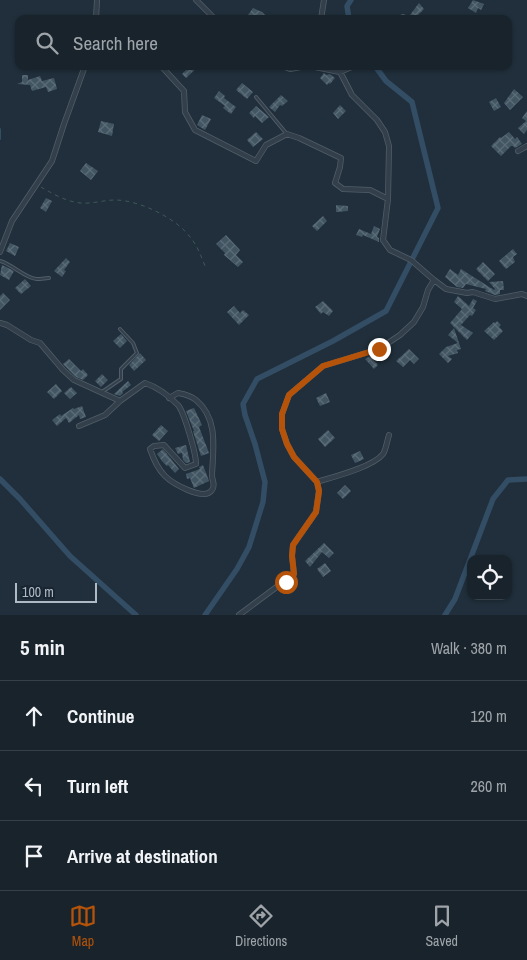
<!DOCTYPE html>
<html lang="en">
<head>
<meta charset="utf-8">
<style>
  body { margin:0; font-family:"Archivo Narrow",sans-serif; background:#212b34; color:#f1f3f6 }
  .controls { position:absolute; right:15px; bottom:15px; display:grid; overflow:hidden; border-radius:10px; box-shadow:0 1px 4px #0004 }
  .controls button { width:45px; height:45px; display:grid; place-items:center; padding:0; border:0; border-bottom:1px solid #364048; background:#18232c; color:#f1f3f6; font:25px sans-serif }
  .scale { position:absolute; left:15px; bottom:12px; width:82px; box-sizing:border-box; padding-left:5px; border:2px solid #aebbc7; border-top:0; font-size:14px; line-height:18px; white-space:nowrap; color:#aebbc7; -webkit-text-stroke:4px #192530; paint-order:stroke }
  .stop { position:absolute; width:15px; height:15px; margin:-11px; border:4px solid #b45309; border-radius:50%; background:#fff }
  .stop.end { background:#b45309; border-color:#fff; box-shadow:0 1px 5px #0008 }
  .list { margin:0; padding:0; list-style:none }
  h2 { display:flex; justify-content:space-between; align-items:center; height:65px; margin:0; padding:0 20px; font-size:21px }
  h2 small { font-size:16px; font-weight:400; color:#9fa4a9 }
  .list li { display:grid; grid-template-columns:32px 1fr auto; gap:15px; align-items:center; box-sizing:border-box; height:70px; padding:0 20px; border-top:1px solid #364048 }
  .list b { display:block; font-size:19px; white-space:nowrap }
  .list em { font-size:16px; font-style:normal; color:#9fa4a9 }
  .icon { flex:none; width:28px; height:28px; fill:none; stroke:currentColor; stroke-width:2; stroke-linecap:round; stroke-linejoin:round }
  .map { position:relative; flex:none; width:527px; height:615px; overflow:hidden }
  .search { position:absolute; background:#18232c; box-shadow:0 1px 4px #0004; left:15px; right:15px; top:15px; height:55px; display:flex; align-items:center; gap:12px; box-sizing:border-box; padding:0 18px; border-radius:10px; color:#9fa4a9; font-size:19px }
  .sheet { height:275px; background:#18232c }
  nav { display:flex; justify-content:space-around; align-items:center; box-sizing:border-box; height:70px; border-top:1px solid #364048; background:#18232c; font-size:14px; color:#9fa4a9 }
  nav a { display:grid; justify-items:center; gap:2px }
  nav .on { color:#b45309 }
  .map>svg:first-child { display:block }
</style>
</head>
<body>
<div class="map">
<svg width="527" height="615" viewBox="0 0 527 615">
  <defs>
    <pattern id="building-cross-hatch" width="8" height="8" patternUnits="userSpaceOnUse" patternTransform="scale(1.25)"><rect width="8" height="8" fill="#425562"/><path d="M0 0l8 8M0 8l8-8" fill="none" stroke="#5b6c77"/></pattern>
  </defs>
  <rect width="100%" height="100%" fill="#202f3b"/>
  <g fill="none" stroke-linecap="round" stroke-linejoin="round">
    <path stroke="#324d64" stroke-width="2" d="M0,129V139"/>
    <path stroke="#324d64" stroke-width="5.5" d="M349,19L347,6L351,0
      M0,479L20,499L70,556L136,615
      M205,615L237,569L249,547L263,502L265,482L255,444L245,415L243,404L257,379L333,341L386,311L438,208L412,102L386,81L375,66
      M445,615L455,599L493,499L508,480L527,479"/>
  </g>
  <path fill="url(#building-cross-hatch)" d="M473,0L484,4L481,10L478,8L476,13L468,8Z
    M419,3L424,9L414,19H407Z
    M253,8L262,12L266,16L264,19H254L248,15Z
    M190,66H199L186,78L182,74Z
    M324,73L326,75L330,74L335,78L330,84L329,83L327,85L320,78Z
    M22,75H28V80L40,76L42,81L54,78L57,89L48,92L46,87L32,91L30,85L17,84L22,82Z
    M242,83L253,92L247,99L236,90Z
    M514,89L523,97L510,110L504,103Z
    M219,91L225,96L224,98L236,107L231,114L223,108L225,106L214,98Z
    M281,95L288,101L282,106L280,105L275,112L269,107Z
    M496,98L501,107L494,111L489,102Z
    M340,105L346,111L338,119L333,113Z
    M256,106L269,117L262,123L255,116L254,118L249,113Z
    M527,111V130L524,134L518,128L526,121L522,118Z
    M202,115L211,119L205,130L197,125Z
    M101,121L114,124L112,136L98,132Z
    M256,132L263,139L253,147L247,140Z
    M509,132L515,139L517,137L522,144L515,148L513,146H511L501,156L491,146L500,137L501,138Z
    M86,163L98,171L91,180L80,171Z
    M46,198L52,201L46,212L40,208Z
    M336,205L348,206V211L336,212Z
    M323,216L327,221L317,231L312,226Z
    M374,226L380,229L377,237L379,238V242L363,235L362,237L356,235L359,229L371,234Z
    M226,235L240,250L236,255L243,262L238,267L224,255L225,253L216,244Z
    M10,243L19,247L15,256L6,251Z
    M513,249L517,254L513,257L515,262L506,269L499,261Z
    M66,258L70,262L64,270L66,271L62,277L54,271Z
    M483,262L495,274L488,281L476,269Z
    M2,265L14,271L9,280L0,275Z
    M450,269L458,275L461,269L494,290L495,289L489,282L503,281L504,290H500V294L495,295L485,291L486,289L466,284L463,288L457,287L445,277Z
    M25,279L31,286L21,294L15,288Z
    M3,293L10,300L0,310V296Z
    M458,296L469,306L473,299L477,301L473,308L476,310L472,316L470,315L461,325L473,333L467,340L450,323L462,309L454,302Z
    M323,301L333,311L329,316L323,312L321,314L315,307Z
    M234,306L240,313L243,310L249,315L239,325L227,312Z
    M497,321L501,325L499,327L503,331L494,340L484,331L494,322L495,323Z
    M454,328L461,349L457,350L458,353L448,356L452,359L448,363L439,354L446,347L458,343L448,335Z
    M121,334L127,341L120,348L113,341Z
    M409,349L419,359L414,364L410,360L403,367L396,361Z
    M140,353L146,360L134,371L129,365Z
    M370,356L378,365L374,369L365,359Z
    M69,359L81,371L83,369L88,375L83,380L76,377L63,364Z
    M102,374L108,380L101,387L95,381Z
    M128,381L131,385L122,392L123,393L120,396L114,394Z
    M56,384L62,391L54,399L47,392Z
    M71,387L77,393L70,399L64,393Z
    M326,393L330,402L320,406L316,398Z
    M82,406L86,417L80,419L79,415L69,423L66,418L57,426L52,420L60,414L61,416L73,408L74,409Z
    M194,408L202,425L199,427L209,453L201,456L193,431H194L186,411Z
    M161,425L168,431L159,441L152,435Z
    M328,430L335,438L325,447L318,439Z
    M186,445L190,462L186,463L183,460L182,453L178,454L175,448Z
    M163,449L179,469L175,473L168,465L167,466L162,461L157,454Z
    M360,451L364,459L355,463L351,455Z
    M203,465L209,481L194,488L190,478L187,479L186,474L200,469L199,467Z
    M345,485L351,491L343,499L337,493Z
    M324,543L334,553L329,558L322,552L310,567L305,561Z
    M325,563L331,571L323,577L317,569Z"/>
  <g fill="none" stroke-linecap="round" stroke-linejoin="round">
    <defs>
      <path id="service" d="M256,97L286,133
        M0,261C12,264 26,279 37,279C41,279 46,278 49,278
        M102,392L121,379V369L137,353L133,343L120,329"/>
      <path id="minor" d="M196,0L215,19
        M96,19L97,0
        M321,19L324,0
        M403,19V17
        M161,66L184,91L185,112L195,130L256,161L266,145L287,134L299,138L341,158L340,167L335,183L343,189L370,190L388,199L383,240L390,250L411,260L434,280L446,289L467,293L473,292L495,299L522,294L527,296
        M282,66L290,69L306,66
        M310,66L340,72L354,66
        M337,66L352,95L377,120L385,132L389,146L388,199
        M518,151L527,146
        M0,252L12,221L52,161L64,124L85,66
        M0,323L7,325L31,340L40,343L63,370L74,380L120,401L145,383C157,387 169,396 178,405C184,412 196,453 196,464L185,468L164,445L154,446L150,449C153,458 157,468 165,476C172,483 204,502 212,490C216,485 212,481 212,475C213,450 219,419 196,400C191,396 184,394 178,393L169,398
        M79,426L105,415L120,401
        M317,482C333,477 373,467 383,454C386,450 387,441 389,435
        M239,615L294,574L292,556L293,545L316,512L319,491L317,482L294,457L287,444L282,429V414L289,395L323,366L379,349L400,335L414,322L423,307L428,290L434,280"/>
    </defs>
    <use href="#service" stroke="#515e69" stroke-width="4"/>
    <use href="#minor" stroke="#515e69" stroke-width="6"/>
    <path stroke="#3f5858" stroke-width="1" stroke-dasharray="4 4" stroke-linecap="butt" d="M41,187C53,194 67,202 81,203C92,204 104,200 115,200C139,200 176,218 190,237C198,246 201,257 206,268"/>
    <use href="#service" stroke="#33404b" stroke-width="2"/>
    <use href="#minor" stroke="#33404b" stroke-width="4.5"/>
  </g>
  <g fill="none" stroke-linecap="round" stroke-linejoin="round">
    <path stroke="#b45309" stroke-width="6" d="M286,582L294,574L292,556L293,545L316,512L319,491L317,482L294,457L287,444L282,429V414L289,395L323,366L379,349"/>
  </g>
</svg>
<div class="controls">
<button><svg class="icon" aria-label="locate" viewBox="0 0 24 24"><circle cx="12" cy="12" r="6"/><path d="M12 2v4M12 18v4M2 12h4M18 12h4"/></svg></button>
</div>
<div class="scale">100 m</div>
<div class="stop" style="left:286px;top:582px"></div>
<div class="stop end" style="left:379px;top:349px"></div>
<div class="search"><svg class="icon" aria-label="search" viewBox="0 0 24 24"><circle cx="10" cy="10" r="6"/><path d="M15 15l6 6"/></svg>Search here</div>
</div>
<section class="sheet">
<h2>5 min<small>Walk · 380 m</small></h2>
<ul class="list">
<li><svg class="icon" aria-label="ahead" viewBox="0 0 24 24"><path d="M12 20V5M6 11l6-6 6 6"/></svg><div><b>Continue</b></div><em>120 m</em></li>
<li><svg class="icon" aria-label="left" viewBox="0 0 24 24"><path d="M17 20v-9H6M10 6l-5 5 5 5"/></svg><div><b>Turn left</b></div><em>260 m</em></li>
<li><svg class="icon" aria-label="arrive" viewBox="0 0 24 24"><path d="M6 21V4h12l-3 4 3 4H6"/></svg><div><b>Arrive at destination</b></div></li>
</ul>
</section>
<nav>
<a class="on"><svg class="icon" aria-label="map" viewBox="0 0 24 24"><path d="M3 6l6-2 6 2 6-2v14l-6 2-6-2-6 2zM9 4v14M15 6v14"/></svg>Map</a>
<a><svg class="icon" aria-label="directions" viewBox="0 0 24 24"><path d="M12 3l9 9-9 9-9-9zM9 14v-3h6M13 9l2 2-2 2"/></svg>Directions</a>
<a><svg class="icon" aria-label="saved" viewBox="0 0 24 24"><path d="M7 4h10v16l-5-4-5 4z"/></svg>Saved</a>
</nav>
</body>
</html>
